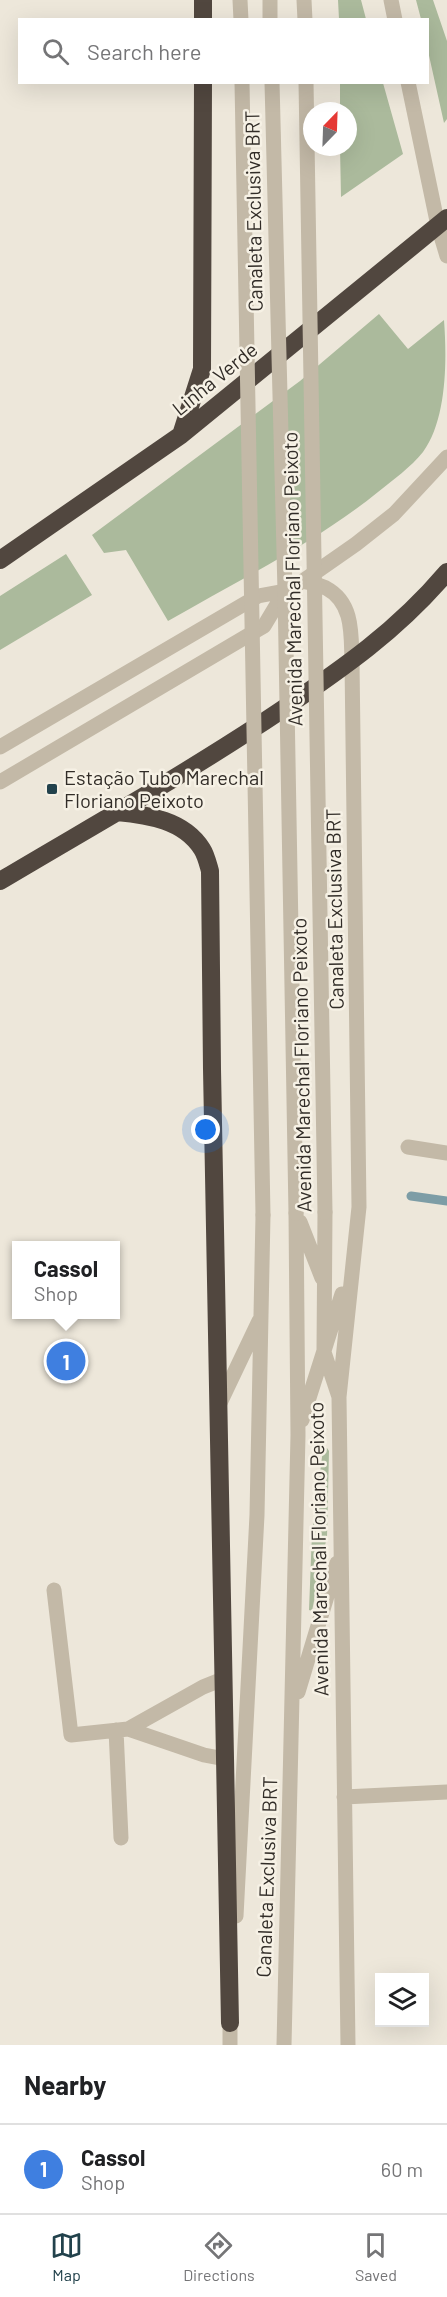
<!DOCTYPE html>
<html lang="en">
<head>
<meta charset="utf-8">
<style>
  body { margin:0; font-family:Barlow,sans-serif; background:#f6f6f6; color:#202124 }
  .controls { position:absolute; right:18px; bottom:18px; display:grid; overflow:hidden; border-radius:0px; box-shadow:0 6px 24px #0002 }
  .controls button { width:54px; height:54px; display:grid; place-items:center; padding:0; border:0; border-bottom:2px solid #e0e0e0; background:#fff; color:#202124; font:30px sans-serif }
  .compass { position:absolute; left:303px; top:102px; width:54px; height:54px; border-radius:50%; background:#fff; box-shadow:0 6px 24px #0002; rotate:23deg }
  .you { position:absolute; left:206px; top:1130px; width:21px; height:21px; margin:-15px; border:4px solid #fff; border-radius:50%; background:#1a73e8; box-shadow:0 0 0 9px #1a73e833 }
  .badge { display:grid; place-items:center; width:39px; height:39px; border-radius:50%; background:#22424c; color:#fff; font-size:20px; font-weight:700 }
  .pin { position:absolute; translate:-50% -50%; border:3px solid #fff; box-shadow:0 2px 6px #0006 }
  .popup { position:absolute; left:12px; top:1241px; width:108px; height:78px; box-sizing:border-box; display:grid; place-content:center; border-radius:0px; background:#fff; filter:drop-shadow(0 2px 4px #0005); font-size:20px; white-space:nowrap; color:#757577 }
  .popup b { font-size:22px; color:#202124 }
  .popup::after { content:''; position:absolute; left:50%; top:100%; margin-left:-12px; border:12px solid transparent; border-top-color:#fff }
  .list { margin:0; padding:0; list-style:none }
  h2 { display:flex; justify-content:space-between; align-items:center; height:78px; margin:0; padding:0 24px; font-size:26px }
  h2 small { font-size:20px; font-weight:400; color:#757577 }
  .list li { display:grid; grid-template-columns:39px 1fr auto; gap:18px; align-items:center; box-sizing:border-box; height:90px; padding:0 24px; border-top:2px solid #e0e0e0 }
  .list b { display:block; font-size:22px; white-space:nowrap }
  .list p { margin:0; font-size:20px; white-space:nowrap; color:#757577 }
  .list em { font-size:20px; font-style:normal; color:#757577 }
  .icon { flex:none; width:33px; height:33px; fill:none; stroke:currentColor; stroke-width:2; stroke-linecap:round; stroke-linejoin:round }
  .map { position:relative; flex:none; width:447px; height:2045px; overflow:hidden }
  .search { position:absolute; background:#fff; box-shadow:0 6px 24px #0002; left:18px; right:18px; top:18px; height:66px; display:flex; align-items:center; gap:15px; box-sizing:border-box; padding:0 21px; border-radius:0px; color:#757577; font-size:22px }
  .sheet { height:168px; background:#fff }
  nav { display:flex; justify-content:space-around; align-items:center; box-sizing:border-box; height:84px; border-top:2px solid #e0e0e0; background:#fff; font-size:16px; color:#757577 }
  nav a { display:grid; justify-items:center; gap:3px }
  nav .on { color:#22424c }
  .map>svg:first-child { display:block }
</style>
</head>
<body>
<div class="map">
<svg width="447" height="2045" viewBox="0 0 447 2045">
  <rect width="100%" height="100%" fill="#ede7da"/>
  <path fill="#abba9c" d="M338,0H361L366,19H339Z
    M416,0H433L447,41V119L444,123L428,51V20L421,19Z
    M340,83H383L403,154L341,197L340,147H348V111H340Z
    M379,314L408,349L444,320C447,360 447,419 423,452C411,467 393,480 378,492C315,543 239,580 168,621L126,550L104,553L92,535L300,381Z
    M66,554L92,595L0,650V596Z
    M327,1448L329,1451L327,1536L312,1611L309,1610L312,1533L323,1450Z"/>
  <g fill="none" stroke-linecap="round" stroke-linejoin="round">
    <path stroke="#7d9da6" stroke-width="9" d="M411,1196L447,1201"/>
    <path stroke="#c3b9a7" stroke-width="15" d="M240,0L241,20
      M270,0V20
      M304,0L305,20
      M391,0L395,20
      M408,82L438,226L447,256
      M303,581C310,583 319,585 326,588C354,603 351,635 352,662L359,1207L339,1397
      M0,747L258,596L285,591L303,581L356,544L394,514L447,457
      M0,782L264,626L285,591
      M408,1147L447,1153
      M325,1212L324,1352L339,1397L348,2045
      M300,1222L322,1278
      M219,1405L259,1321
      M302,1420L342,1294
      M54,1590L71,1735L128,1729L203,1687L223,1679
      M298,1692L337,1563
      M128,1729L204,1755L225,1759
      M116,1730L121,1838
      M344,1797L447,1792
      M236,1916L257,1515L263,1215
      M230,2045V2012
      M284,2045L298,1435L296,1213"/>
    <path stroke="#51473f" stroke-width="18" d="M203,20V0
      M181,435L202,369L203,82
      M0,560L181,435L447,218
      M117,812C148,815 184,820 202,849C206,855 208,864 210,871L212,1069L230,2023
      M0,881C94,825 189,772 280,711C343,668 397,631 447,572"/>
    <path stroke="#c3b9a7" stroke-width="15" d="M242,82L263,1215
      M272,82L285,591L296,1213
      M306,82L325,1212"/>
  </g>
  <rect fill="#22424c" stroke="#f6f1e5" stroke-width="2" x="46" y="783" width="12" height="12" rx="3"/>
  <g text-anchor="middle" stroke-width="5" stroke-linejoin="round" paint-order="stroke">
    <g font-size="20" fill="#312c27" stroke="#f6f1e5">
      <text transform="translate(254 211) rotate(-91)" y="7">Canaleta Exclusiva BRT</text>
      <text transform="translate(215 379) rotate(-39)" y="7">Linha Verde</text>
      <text transform="translate(293 579) rotate(-91)" y="7">Avenida Marechal Floriano Peixoto</text>
      <text transform="translate(335 909) rotate(-91)" y="7">Canaleta Exclusiva BRT</text>
      <text transform="translate(302 1065) rotate(-91)" y="7">Avenida Marechal Floriano Peixoto</text>
      <text transform="translate(319 1549) rotate(-91)" y="7">Avenida Marechal Floriano Peixoto</text>
      <text transform="translate(267 1877) rotate(-88)" y="7">Canaleta Exclusiva BRT</text>
    </g>
    <g font-size="20" fill="#312c27" stroke="#f6f1e5" text-anchor="start">
      <text x="64" y="785">Estação Tubo Marechal<tspan x="64" dy="23">Floriano Peixoto</tspan></text>
    </g>
  </g>
</svg>
<div class="controls">
<button><svg class="icon" aria-label="layers" viewBox="0 0 24 24"><path d="M12 4l9 5-9 5-9-5zM3 14l9 5 9-5"/></svg></button>
</div>
<svg class="compass" viewBox="-18 -18 36 36"><path d="M0-13l5 13h-10z" fill="#e53935"/><path d="M0 13l5-13h-10z" fill="#757577"/></svg>
<div class="you"></div>
<div class="pin badge" style="left:66px;top:1361px;background:#3f7fe0">1</div>
<div class="popup"><b>Cassol</b>Shop</div>
<div class="search"><svg class="icon" aria-label="search" viewBox="0 0 24 24"><circle cx="10" cy="10" r="6"/><path d="M15 15l6 6"/></svg>Search here</div>
</div>
<section class="sheet">
<h2>Nearby<small></small></h2>
<ul class="list">
<li><span class="badge" style="background:#3f7fe0">1</span><div><b>Cassol</b><p>Shop</p></div><em>60 m</em></li>
</ul>
</section>
<nav>
<a class="on"><svg class="icon" aria-label="map" viewBox="0 0 24 24"><path d="M3 6l6-2 6 2 6-2v14l-6 2-6-2-6 2zM9 4v14M15 6v14"/></svg>Map</a>
<a><svg class="icon" aria-label="directions" viewBox="0 0 24 24"><path d="M12 3l9 9-9 9-9-9zM9 14v-3h6M13 9l2 2-2 2"/></svg>Directions</a>
<a><svg class="icon" aria-label="saved" viewBox="0 0 24 24"><path d="M7 4h10v16l-5-4-5 4z"/></svg>Saved</a>
</nav>
</body>
</html>
